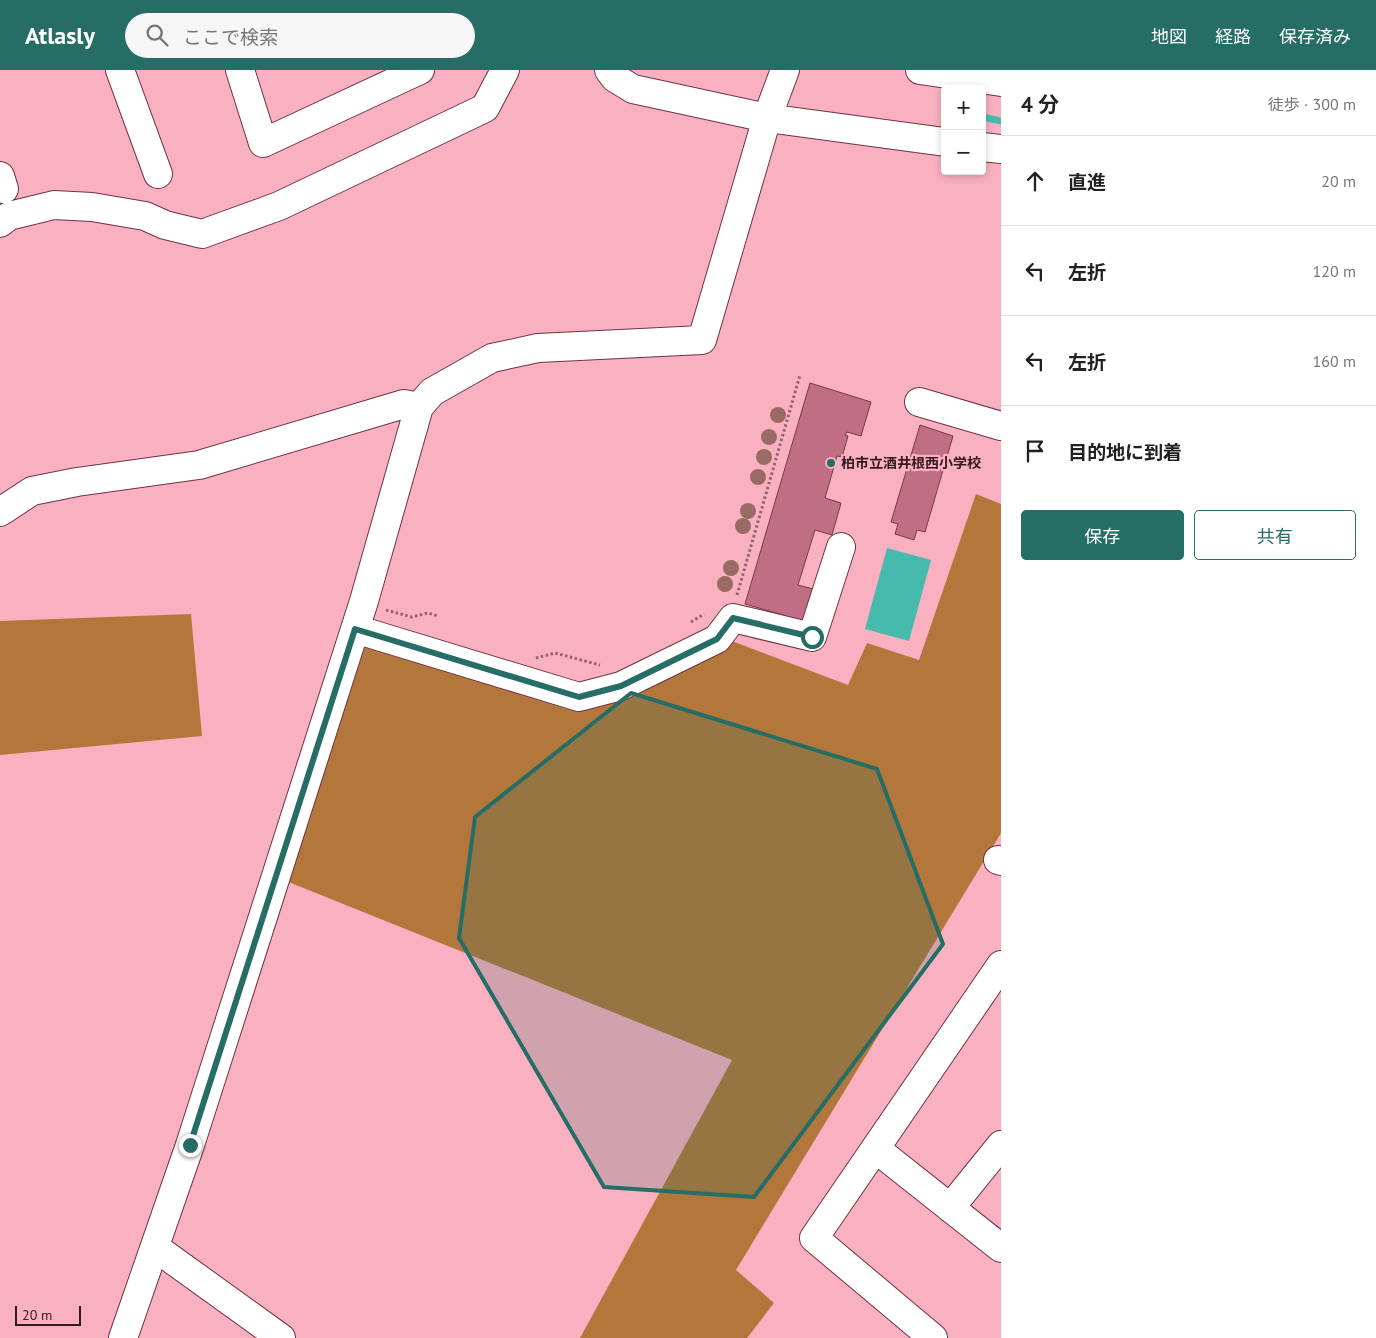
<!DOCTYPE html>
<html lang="ja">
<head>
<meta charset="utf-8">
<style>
  body { margin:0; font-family:"PT Sans","Noto Sans JP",sans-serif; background:#f6f6f6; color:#202124 }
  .controls { position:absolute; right:15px; top:15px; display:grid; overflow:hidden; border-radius:5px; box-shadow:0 2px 8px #0003 }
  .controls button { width:45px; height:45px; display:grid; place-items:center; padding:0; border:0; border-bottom:1px solid #e0e0e0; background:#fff; color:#202124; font:25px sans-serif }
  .scale { position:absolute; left:15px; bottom:12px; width:66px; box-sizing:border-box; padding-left:5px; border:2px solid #341920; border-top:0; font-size:14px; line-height:18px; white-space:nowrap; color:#341920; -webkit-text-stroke:4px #f9b0c1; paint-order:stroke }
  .stop { position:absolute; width:15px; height:15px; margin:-11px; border:4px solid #266e65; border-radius:50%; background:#fff }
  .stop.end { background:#266e65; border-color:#fff; box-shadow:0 1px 5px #0008 }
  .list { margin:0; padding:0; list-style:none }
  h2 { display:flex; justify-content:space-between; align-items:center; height:65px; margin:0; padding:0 20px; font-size:21px }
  h2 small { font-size:16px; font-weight:400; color:#757577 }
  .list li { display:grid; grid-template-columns:32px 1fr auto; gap:15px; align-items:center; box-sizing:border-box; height:90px; padding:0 20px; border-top:1px solid #e0e0e0 }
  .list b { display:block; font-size:19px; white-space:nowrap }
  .list em { font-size:16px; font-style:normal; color:#757577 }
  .actions { display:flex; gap:10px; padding:15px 20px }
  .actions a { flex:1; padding:11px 0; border:1px solid #266e65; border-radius:5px; text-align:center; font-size:18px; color:#266e65 }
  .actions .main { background:#266e65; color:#fff }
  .icon { flex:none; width:28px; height:28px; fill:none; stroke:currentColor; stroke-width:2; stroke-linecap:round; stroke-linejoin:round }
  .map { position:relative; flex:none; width:1001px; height:1268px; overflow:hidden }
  header { display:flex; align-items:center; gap:30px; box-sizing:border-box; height:70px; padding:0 25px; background:#266e65; color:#fff }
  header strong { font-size:24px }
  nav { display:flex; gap:28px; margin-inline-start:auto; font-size:18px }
  .search { width:350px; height:45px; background:#f6f6f6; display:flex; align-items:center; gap:12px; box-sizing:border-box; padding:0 18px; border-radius:28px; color:#757577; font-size:19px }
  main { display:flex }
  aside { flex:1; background:#fff }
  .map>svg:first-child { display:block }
</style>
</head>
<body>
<header>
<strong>Atlasly</strong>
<div class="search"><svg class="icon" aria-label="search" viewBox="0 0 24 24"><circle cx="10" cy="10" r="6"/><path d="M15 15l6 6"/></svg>ここで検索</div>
<nav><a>地図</a><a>経路</a><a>保存済み</a></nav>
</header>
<main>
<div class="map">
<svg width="1001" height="1268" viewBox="0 0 1001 1268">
  <rect width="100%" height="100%" fill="#f9b0c1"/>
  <path fill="#b3773b" d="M976,424L1001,434V763L736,1200L774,1233L747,1268H580L732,990L286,811L369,565L582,622L716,565L848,615L867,573L919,590Z
    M191,544L202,666L0,685V551Z"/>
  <path fill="#46bbad" d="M887,478L931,490L909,571L865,559Z"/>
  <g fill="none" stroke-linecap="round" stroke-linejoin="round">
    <path stroke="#46bbad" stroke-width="7" d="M982,47L1001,51"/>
  </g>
  <path fill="#c06e84" stroke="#783a4b" d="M810,313L871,332L861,366L847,362L845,365L848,366L842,387L837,386L825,428L841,433L832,465L815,460L798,515L817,520L807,552L745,534Z
    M920,355L953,366L925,462L917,460L914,470L895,464L898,454L891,452Z"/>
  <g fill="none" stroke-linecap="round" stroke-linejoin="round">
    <defs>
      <path id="minor" d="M120,0L158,104
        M240,0L263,73L420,0
        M609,0L615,8L633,19L767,48L945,72
        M920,0L1001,12
        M982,77L1001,79
        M0,106L4,119
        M0,153L9,146L54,135L92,137L145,146L165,155L202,164L279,136L485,38L505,0
        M919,332L1001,356
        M0,442L32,421L77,412L199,395L404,334L419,337
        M355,559L579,627L621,616L717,569L733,548L812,567L841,477
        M998,790L1001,791
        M876,1079L1001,1178
        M950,1138L1001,1075
        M156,1178L281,1268
        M123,1268L190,1075L364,531L419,337L432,322L492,288L538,278L702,270L767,48L785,0
        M933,1268L814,1168L1001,895"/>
    </defs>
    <use href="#minor" stroke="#6f3344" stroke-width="30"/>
    <path stroke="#94636f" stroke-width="3" stroke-dasharray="2.5 2.5" stroke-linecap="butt" d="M737,525L800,305
      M386,540L412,547L428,543L438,546
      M691,552L704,544
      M536,588L555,583L600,595"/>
    <use href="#minor" stroke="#fff" stroke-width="28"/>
  </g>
  <g fill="#9a6b64">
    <circle cx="778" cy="345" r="8"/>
    <circle cx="769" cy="367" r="8"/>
    <circle cx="764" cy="387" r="8"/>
    <circle cx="758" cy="407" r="8"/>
    <circle cx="748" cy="441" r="8"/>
    <circle cx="743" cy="456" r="8"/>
    <circle cx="731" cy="498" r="8"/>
    <circle cx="725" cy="514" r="8"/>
  </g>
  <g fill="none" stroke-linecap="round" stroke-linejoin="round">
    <path stroke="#266e65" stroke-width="6" d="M190,1075L355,559L579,627L621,616L717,569L733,548L812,567"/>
  </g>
  <path fill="#266e65" fill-opacity="0.2" stroke="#266e65" stroke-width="4" stroke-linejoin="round" d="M631,623L877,699L943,874L754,1127L604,1117L459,868L475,747Z"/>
  <circle fill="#266e65" stroke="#f9b0c1" stroke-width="2" cx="831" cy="393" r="5"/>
  <g text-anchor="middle" stroke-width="4.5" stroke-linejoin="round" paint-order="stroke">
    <g font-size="14" font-weight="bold" fill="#341920" stroke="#f9b0c1" text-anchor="start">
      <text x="841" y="398">柏市立酒井根西小学校</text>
    </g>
  </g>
</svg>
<div class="controls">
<button>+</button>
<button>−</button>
</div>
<div class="scale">20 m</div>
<div class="stop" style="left:812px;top:567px"></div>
<div class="stop end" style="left:190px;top:1075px"></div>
</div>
<aside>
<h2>4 分<small>徒歩 · 300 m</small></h2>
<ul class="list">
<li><svg class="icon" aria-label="ahead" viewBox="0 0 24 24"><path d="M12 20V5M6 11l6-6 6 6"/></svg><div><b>直進</b></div><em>20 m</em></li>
<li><svg class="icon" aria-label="left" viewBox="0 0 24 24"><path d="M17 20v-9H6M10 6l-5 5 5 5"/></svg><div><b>左折</b></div><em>120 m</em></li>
<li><svg class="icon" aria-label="left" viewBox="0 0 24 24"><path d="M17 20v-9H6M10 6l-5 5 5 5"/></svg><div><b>左折</b></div><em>160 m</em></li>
<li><svg class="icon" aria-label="arrive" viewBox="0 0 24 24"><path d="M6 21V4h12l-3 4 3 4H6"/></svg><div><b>目的地に到着</b></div></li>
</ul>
<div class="actions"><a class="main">保存</a><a>共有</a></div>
</aside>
</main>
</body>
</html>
